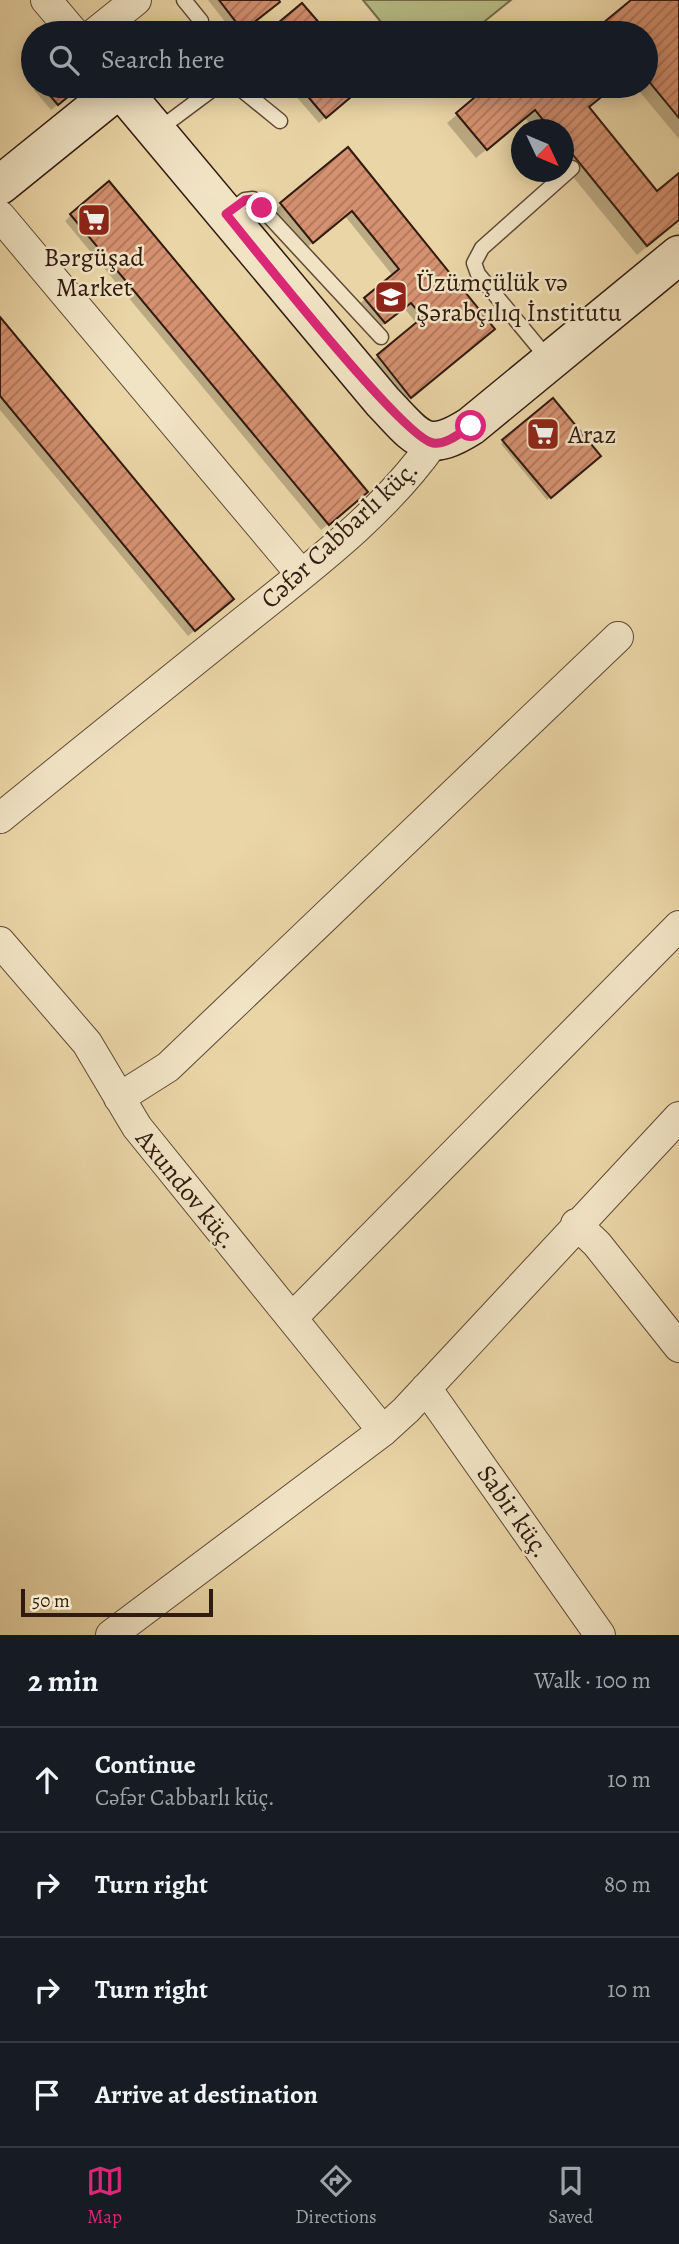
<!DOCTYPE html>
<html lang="en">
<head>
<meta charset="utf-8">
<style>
  body { margin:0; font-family:Alegreya,serif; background:#242831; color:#f1f3f6 }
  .compass { position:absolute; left:511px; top:119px; width:63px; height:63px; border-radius:50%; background:#171b24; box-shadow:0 4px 18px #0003; rotate:134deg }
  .scale { position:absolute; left:21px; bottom:18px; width:192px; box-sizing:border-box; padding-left:7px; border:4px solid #311a10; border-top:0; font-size:19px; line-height:24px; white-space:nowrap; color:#311a10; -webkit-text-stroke:5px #f1e4c5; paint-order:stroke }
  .stop { position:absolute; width:21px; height:21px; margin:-16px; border:5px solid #db2777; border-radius:50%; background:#fff }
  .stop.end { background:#db2777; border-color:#fff; box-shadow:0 2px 7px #0008 }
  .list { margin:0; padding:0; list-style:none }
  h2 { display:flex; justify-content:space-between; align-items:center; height:91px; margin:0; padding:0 28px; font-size:30px }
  h2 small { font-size:23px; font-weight:400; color:#9ea1a6 }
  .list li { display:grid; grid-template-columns:46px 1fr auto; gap:21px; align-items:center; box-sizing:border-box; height:105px; padding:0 28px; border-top:2px solid #363941 }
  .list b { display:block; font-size:26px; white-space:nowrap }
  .list p { margin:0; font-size:23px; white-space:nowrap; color:#9ea1a6 }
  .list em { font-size:23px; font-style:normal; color:#9ea1a6 }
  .icon { flex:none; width:38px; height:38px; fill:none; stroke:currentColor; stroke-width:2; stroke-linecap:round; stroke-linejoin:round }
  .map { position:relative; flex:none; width:679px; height:1635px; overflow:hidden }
  .search { position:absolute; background:#171b24; box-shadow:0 4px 18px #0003; left:21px; right:21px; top:21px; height:77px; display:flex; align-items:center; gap:18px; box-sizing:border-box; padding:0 24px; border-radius:38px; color:#9ea1a6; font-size:26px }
  .sheet { height:511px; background:#171b24 }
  nav { display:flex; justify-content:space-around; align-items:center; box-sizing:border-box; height:98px; border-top:2px solid #363941; background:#171b24; font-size:19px; color:#9ea1a6 }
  nav a { display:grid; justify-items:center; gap:4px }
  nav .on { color:#db2777 }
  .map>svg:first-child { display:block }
</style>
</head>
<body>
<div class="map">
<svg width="679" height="1635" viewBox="0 0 679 1635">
  <defs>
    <pattern id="building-hatch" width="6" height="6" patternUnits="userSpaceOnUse" patternTransform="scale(1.75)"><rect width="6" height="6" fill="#d59170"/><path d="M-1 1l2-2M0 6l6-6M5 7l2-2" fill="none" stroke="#ad765b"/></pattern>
  </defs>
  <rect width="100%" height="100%" fill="#ead5a6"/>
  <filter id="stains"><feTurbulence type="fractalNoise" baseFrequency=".00286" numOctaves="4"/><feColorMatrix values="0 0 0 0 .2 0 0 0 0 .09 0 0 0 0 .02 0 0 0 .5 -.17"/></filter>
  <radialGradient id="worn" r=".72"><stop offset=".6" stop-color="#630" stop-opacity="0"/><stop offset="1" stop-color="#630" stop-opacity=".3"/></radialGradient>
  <path fill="#b8bd86" stroke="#746c4b" stroke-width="2" d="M363,0H511L470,33H390Z"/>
  <path fill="#0003" d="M208,0H277L239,33H234Z
    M634,0L679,2V139L635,86H646V33H593Z
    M37,86H79L51,110L34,90Z
    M287,86H362L319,123Z
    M491,86H615L587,108L657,193L679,175V220L637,255L564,166V130H534L525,118L476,158L447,123Z
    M348,150L487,336L404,403L371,362L417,324L404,308L378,329L358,305L393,276L345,216L305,249L275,210Z
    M71,215L359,498L321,530L65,221Z
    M0,319L226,605L188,636L0,410Z
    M553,400L599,456L547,500L501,444Z"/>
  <path fill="url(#building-hatch)" stroke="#311a10" stroke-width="2" d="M219,0H279L280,2L243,31Z
    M631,0H679V118L646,78V33H591Z
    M302,3L328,33H266Z
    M42,86H81L58,105Z
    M299,86H364L326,118Z
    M488,86H615L589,107L657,191L679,173V220L647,246L564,144V130H551L535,110L487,150L456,113Z
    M348,147L495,329L411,398L377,355L423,317L411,303L385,323L364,298L399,269L352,211L313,243L280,203Z
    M109,181L368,492L329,525L70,214Z
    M0,317L234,599L195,631L0,396Z
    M553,398L601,456L551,498L502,440Z"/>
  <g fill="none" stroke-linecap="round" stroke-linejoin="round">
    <defs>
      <path id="lane" d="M184,0L201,21L200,33
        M237,86L280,121
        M158,130L217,86
        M227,213L245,200L253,199L381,337
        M549,360L478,274L474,263L482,248L572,168"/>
      <path id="street" d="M46,0L74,33
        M95,33L136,0
        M0,216L301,574
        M0,818C81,752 163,686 244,621C310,568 384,513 433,443
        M0,942L87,1043L137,1127L383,1431
        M119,1098L168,1067L618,637
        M576,1224L597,1244L679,1347
        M292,1318L679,926
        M426,1388L600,1635
        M111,1635L383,1431L406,1410L679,1117"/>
      <path id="secondary" d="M0,185L120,88L383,402C417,437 424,456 471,426L679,255"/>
    </defs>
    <use href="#lane" stroke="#5f4936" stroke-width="17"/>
    <use href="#street" stroke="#5f4936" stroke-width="32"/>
    <use href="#secondary" stroke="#311a10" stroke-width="41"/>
    <use href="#lane" stroke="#f1e4c5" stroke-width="14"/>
    <use href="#street" stroke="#f1e4c5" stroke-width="30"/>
    <use href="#secondary" stroke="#f1e4c5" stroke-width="38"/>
  </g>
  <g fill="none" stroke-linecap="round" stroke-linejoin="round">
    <path stroke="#db2777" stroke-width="9" d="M262,208L253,199L245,200L226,214C254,248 403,438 433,443C446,445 460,433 471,426"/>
  </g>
  <defs>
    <symbol id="supermarket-square" viewBox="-11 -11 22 22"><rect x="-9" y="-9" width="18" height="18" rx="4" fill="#8f2418" stroke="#f1e4c5"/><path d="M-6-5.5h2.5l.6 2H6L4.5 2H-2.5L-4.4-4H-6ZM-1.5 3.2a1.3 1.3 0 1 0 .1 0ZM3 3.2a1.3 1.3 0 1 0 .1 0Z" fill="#fff"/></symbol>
    <symbol id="university-square" viewBox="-11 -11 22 22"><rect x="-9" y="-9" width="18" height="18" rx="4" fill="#8f2418" stroke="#f1e4c5"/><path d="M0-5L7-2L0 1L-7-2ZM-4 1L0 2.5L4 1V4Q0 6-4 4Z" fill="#fff"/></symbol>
  </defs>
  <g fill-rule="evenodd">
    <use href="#supermarket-square" x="75" y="201" width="38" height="38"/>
    <use href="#university-square" x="372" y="278" width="38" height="38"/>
    <use href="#supermarket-square" x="524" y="415" width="38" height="38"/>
  </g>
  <g text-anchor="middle" stroke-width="5" stroke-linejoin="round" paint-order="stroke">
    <g font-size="26" fill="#311a10" stroke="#f1e4c5" text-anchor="start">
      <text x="94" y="266" text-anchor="middle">Bərgüşad<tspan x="94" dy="30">Market</tspan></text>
      <text x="416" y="291">Üzümçülük və<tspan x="416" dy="30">Şərabçılıq İnstitutu</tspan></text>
      <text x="568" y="443">Araz</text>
    </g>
    <g font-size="26" fill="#311a10" stroke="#f1e4c5">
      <text transform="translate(339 534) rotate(-43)" y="9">Cəfər Cabbarlı küç.</text>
      <text transform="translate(187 1189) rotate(51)" y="9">Axundov küç.</text>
      <text transform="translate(514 1511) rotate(55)" y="9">Sabir küç.</text>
    </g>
  </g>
  <rect width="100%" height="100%" filter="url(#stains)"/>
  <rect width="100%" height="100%" fill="url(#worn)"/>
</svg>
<svg class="compass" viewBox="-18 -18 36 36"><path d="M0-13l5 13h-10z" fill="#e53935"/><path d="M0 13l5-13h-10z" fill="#9ea1a6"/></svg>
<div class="scale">50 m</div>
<div class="stop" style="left:471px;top:426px"></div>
<div class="stop end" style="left:262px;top:208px"></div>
<div class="search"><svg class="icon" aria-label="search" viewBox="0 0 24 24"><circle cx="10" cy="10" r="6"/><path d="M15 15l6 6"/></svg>Search here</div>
</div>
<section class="sheet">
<h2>2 min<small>Walk · 100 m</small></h2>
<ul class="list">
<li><svg class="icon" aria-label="ahead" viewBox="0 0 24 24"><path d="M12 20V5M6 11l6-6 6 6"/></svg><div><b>Continue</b><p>Cəfər Cabbarlı küç.</p></div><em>10 m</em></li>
<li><svg class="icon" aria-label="right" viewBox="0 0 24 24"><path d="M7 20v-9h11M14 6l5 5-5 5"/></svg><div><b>Turn right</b></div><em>80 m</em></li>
<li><svg class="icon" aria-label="right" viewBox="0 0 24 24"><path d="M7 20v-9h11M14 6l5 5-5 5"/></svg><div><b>Turn right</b></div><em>10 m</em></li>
<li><svg class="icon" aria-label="arrive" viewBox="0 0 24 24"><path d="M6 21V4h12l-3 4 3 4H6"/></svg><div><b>Arrive at destination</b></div></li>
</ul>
</section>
<nav>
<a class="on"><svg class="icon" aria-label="map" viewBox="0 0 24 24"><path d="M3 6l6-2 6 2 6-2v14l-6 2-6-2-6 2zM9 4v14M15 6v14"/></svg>Map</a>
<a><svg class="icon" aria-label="directions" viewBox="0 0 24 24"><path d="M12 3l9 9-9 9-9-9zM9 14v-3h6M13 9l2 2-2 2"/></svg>Directions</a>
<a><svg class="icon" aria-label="saved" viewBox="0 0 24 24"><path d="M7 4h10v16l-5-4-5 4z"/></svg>Saved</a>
</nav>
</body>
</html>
